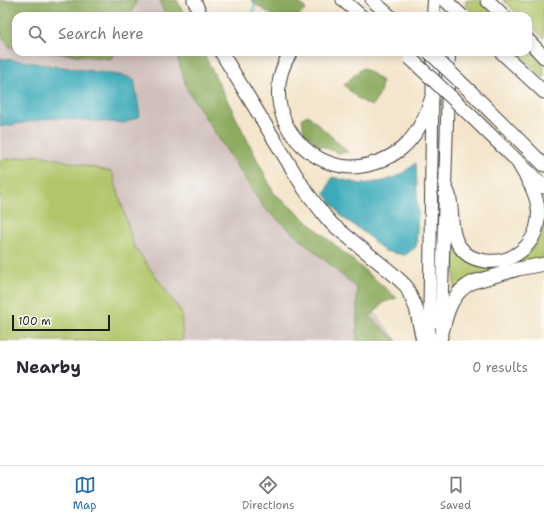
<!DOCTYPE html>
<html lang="en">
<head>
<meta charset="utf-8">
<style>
  body { margin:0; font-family:"Shantell Sans",sans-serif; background:#f7f7f7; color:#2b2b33 }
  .scale { position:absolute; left:12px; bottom:10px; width:98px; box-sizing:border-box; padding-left:4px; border:2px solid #1c1c1c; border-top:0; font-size:11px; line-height:14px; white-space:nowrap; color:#1c1c1c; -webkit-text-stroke:3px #fdfcf7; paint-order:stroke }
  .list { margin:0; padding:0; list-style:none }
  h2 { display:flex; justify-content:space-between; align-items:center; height:52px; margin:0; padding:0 16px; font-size:17px }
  h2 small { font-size:13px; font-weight:400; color:#7c7c81 }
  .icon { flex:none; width:22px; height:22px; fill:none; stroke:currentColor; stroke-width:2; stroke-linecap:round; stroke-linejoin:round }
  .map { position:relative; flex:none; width:544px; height:341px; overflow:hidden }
  .search { position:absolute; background:#fff; box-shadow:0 2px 10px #0003; left:12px; right:12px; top:12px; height:44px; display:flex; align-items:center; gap:10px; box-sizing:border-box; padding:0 14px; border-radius:12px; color:#7c7c81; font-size:15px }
  .sheet { height:124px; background:#fff }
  nav { display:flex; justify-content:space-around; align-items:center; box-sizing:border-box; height:56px; border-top:1px solid #e1e1e2; background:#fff; font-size:11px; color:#7c7c81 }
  nav a { display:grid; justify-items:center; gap:2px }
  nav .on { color:#1f6fb2 }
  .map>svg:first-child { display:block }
</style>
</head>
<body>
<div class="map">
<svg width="544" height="341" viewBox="0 0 544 341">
  <rect width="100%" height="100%" fill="#fdfcf7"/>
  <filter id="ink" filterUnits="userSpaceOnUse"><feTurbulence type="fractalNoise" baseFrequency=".025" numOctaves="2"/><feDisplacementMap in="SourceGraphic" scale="8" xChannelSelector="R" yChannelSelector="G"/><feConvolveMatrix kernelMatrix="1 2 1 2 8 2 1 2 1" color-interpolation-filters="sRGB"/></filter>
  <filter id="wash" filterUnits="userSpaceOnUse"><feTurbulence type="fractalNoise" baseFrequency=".012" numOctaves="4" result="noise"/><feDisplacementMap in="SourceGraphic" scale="16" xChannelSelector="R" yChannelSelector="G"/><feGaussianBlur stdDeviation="0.9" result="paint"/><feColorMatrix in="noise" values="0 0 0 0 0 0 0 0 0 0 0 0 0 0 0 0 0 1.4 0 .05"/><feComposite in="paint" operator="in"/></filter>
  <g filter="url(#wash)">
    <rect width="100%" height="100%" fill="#f4e6cd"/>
    <path fill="#d0c0bc" d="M0,0H171L176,16H16V52H186L286,220L320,242L398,341H0Z"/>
    <path fill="#b1c66a" stroke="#667143" d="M466,0H478L496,16H477L466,6Z
      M503,0H544V38L528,23V16H520Z
      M528,48L544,66V78L516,52H528Z
      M40,155L112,172L134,246L181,312L183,341H0V160Z
      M544,221V259L455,289L454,288V245C459,250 471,264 477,266C498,273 524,262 535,245C540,237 542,229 544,221Z"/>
    <path fill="#8cab5e" stroke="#54643d" d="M0,0H137L130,16H16V48L9,47L0,33Z
      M160,0H177L185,16H165Z
      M251,0H296L306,9L299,16H273L258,6Z
      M49,52H114L111,59Z
      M176,52H203L274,193L397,298L384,302L370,317L397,341H357V288L263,207L187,89Z
      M364,68L382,81C381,93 379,98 371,106L357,98L344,85L360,70Z
      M308,115L348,152L339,153L316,144L304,132L302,118Z"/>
    <path fill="#3baab9" stroke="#2c636a" d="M0,58L125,76L134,79L140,116L124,123L51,118L0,127Z
      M416,163L418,215L416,247L405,255L384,251L366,234L342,217L325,194L332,177L361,184L384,181L400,175Z"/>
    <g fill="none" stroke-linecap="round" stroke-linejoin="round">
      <path stroke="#3baab9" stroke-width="2" d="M252,16L256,0"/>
    </g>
  </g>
  <g filter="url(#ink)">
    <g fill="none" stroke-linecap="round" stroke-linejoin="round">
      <defs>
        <path id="trunk" d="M433,16L434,0
          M441,325L449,52
          M429,341L430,275L433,52"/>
        <path id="motorway" d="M194,0L201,16
          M343,0L361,16
          M372,0L390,16
          M487,0L504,16
          M528,40L544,57
          M221,52L305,190L325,216L332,224L392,273L406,286L416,308L423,341
          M291,52C281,67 277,84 279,101C284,136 314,165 350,167C368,167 387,160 401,149C417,136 426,116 432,97
          M501,52L544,92
          M472,93L544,165
          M471,116L544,187
          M445,186C447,190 450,195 450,200C453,215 450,234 460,247C466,256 476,260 486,261C512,264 535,246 538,220C538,216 539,212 538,208C536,191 525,175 517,161
          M441,337C446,315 451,292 473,282L518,269L544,264"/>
      </defs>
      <use href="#trunk" stroke="#3c3a37" stroke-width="14"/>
      <use href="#motorway" stroke="#3c3a37" stroke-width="15"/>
      <use href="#trunk" stroke="#fff" stroke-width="12"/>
      <use href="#motorway" stroke="#fff" stroke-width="13"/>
      <defs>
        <path id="motorway-bridge" d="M445,0L462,16
          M429,52L472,93
          M410,58L471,116"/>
      </defs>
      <use href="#motorway-bridge" stroke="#3c3a37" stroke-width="15" stroke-linecap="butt"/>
      <use href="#motorway-bridge" stroke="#fff" stroke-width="13"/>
    </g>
  </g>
</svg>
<div class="scale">100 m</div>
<div class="search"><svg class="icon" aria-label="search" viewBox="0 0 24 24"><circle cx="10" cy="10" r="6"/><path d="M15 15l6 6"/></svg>Search here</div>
</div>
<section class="sheet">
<h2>Nearby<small>0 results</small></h2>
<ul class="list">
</ul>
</section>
<nav>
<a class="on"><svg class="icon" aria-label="map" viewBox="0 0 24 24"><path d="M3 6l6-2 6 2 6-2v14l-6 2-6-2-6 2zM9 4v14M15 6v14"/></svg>Map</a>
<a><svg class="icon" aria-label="directions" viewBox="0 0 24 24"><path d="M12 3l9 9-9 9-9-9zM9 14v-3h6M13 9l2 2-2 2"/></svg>Directions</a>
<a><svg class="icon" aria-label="saved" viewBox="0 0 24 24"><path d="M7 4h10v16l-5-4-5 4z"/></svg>Saved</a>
</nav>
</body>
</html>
